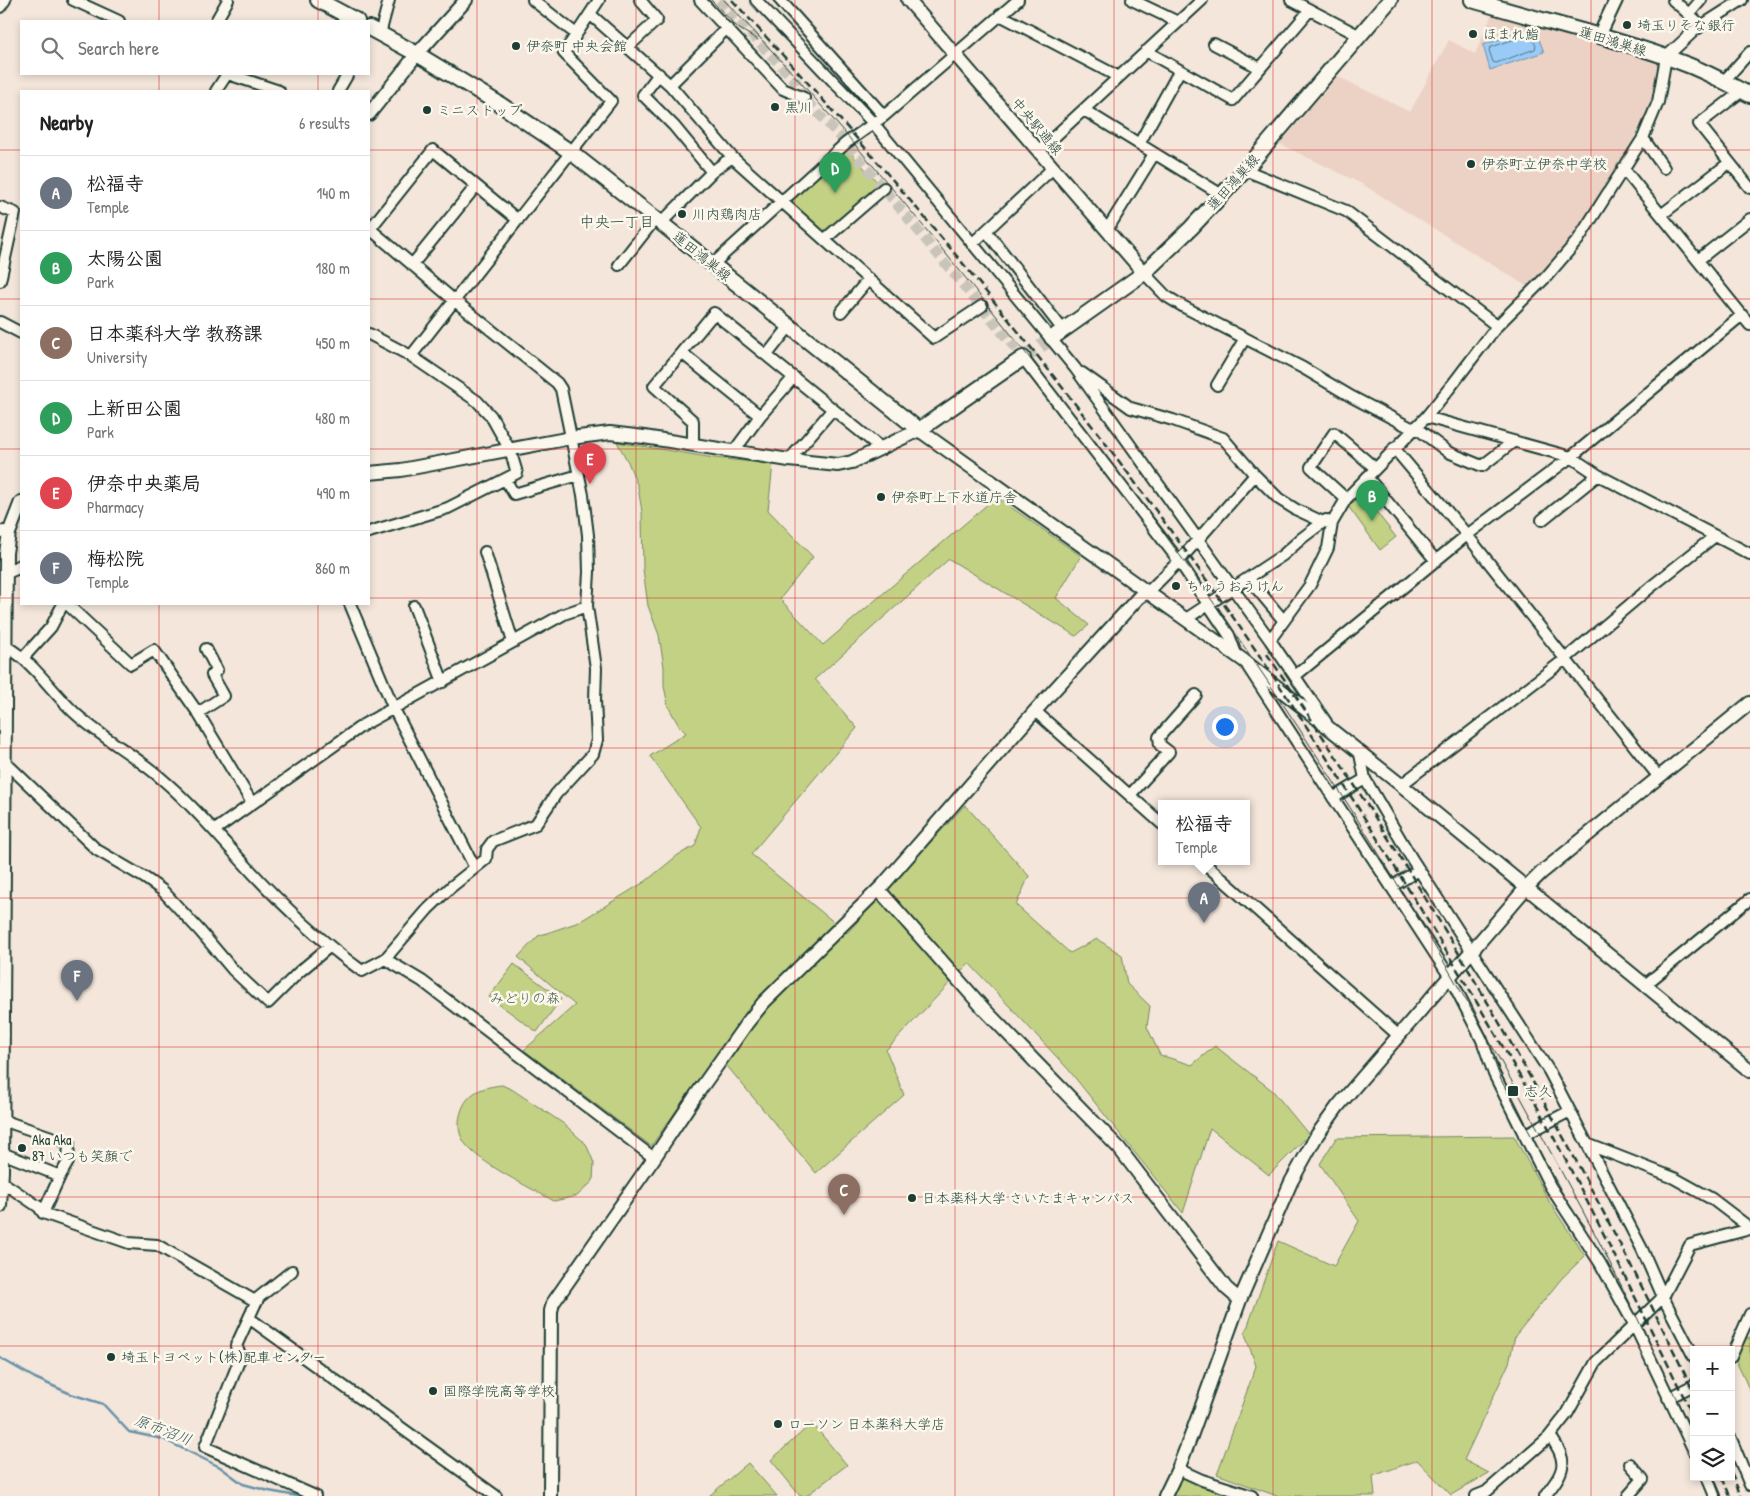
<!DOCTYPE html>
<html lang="en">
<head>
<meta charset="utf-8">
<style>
  body { margin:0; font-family:"Patrick Hand","Klee One",sans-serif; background:#f6f6f6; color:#222 }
  .controls { position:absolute; right:15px; bottom:15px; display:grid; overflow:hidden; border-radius:0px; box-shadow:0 2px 8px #0003 }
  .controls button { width:45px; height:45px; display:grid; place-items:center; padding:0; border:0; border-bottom:1px solid #e0e0e0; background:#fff; color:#222; font:25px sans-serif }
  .you { position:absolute; left:1224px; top:726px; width:18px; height:18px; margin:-12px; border:4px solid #fff; border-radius:50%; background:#1a73e8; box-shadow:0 0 0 8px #1a73e833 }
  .badge { display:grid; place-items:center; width:32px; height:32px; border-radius:50%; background:#1f3d34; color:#fff; font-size:16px; font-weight:700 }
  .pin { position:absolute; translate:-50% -41px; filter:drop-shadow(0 1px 2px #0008) }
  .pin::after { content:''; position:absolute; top:26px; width:18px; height:15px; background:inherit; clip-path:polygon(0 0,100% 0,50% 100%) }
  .popup { position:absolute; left:1158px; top:800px; width:92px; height:65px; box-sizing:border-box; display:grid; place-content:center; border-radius:0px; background:#fff; filter:drop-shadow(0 1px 4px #0005); font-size:16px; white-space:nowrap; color:#767676 }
  .popup b { font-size:19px; color:#222 }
  .popup::after { content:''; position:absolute; left:50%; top:100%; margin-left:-10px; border:10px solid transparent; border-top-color:#fff }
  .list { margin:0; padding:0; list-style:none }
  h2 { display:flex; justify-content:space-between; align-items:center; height:65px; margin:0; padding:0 20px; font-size:21px }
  h2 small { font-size:16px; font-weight:400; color:#767676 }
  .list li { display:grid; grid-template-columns:32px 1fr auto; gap:15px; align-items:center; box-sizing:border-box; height:75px; padding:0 20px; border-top:1px solid #e0e0e0 }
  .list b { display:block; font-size:19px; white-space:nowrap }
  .list p { margin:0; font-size:16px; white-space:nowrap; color:#767676 }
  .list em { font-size:16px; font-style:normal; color:#767676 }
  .icon { flex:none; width:28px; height:28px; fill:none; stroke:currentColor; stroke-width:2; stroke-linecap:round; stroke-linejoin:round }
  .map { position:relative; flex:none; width:1750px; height:1496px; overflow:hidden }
  .search { position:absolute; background:#fff; box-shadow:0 2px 8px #0003; left:20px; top:20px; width:350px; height:55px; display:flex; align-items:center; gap:12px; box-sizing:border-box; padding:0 18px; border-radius:0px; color:#767676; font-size:19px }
  .panel { position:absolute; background:#fff; box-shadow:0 2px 8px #0003; left:20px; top:90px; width:350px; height:515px; border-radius:0px }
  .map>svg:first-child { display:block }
</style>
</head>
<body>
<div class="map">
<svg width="1750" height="1496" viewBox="0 0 1750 1496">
  <rect width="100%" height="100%" fill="#f4e6da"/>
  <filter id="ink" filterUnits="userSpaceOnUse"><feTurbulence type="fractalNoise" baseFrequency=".02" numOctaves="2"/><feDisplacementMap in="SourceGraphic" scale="10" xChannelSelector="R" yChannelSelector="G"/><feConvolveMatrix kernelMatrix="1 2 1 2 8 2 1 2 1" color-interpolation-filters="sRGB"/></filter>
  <g filter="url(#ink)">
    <path fill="#ecd2c4" d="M1492,14L1657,59L1661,65L1650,107L1610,185L1572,240L1528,287L1362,184L1280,144L1337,76L1410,112L1449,40L1475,54Z"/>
    <path fill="#c3d185" stroke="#71875c" d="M846,148L880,185L825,235L790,201Z
      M617,442L714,458L773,464L768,510L813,557L780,599L823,645L996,497L1081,556L1056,598L1089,625L1076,636L949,559L815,679L857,728L751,854L847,933L965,805L1029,876L1016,905L1070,953L1097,939L1122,955L1127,984L1150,1006L1147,1027L1160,1055L1192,1065L1215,1046L1273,1091L1309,1135L1269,1175L1210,1128L1183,1213L1068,1069L969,963L886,1050L904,1095L816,1173L717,1054L651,1146L524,1050L575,1005L518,957L538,936L579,922L646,881L678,855L695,846L701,827L650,756L686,733L679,726L668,706L664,686V667L659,635L648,606L643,569L642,512L638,487L628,462Z
      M1363,495L1396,537L1380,550L1348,506Z
      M514,964L561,999L537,1032L489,997Z
      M502,1085L513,1090L564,1124L586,1144L594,1163L593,1181L577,1196L554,1201C531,1188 478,1163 464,1142C457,1131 458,1120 462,1109C469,1091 484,1087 502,1085Z
      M1514,1136L1550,1203L1585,1256L1562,1278L1515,1336L1509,1363L1464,1460L1489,1473L1451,1495L1417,1460L1373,1476L1375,1496H1277L1217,1474L1256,1366L1245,1334L1278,1241L1334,1266L1359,1221L1320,1164L1336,1138Z
      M1750,1337V1391L1729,1346Z
      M812,1423L847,1465L806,1496H800L771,1460Z
      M748,1463L777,1496H709Z
      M1183,1475L1245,1496H1172Z"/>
    <path fill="#9acbf7" stroke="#6992a9" d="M1534,27L1544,52L1490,70L1483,45Z"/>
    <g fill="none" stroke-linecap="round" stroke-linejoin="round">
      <path stroke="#507682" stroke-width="1" d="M1530,34L1536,46L1535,49L1496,63L1493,62L1489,50L1490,48Z"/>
      <path stroke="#6992a9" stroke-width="2.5" d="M0,1358L35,1378L71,1394L103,1404L129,1432L163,1439L220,1467L243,1484L269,1491L297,1496"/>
      <path stroke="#c9c4b9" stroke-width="10" stroke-dasharray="10 5" stroke-linecap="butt" d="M719,0L797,83L804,98L846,143L1023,358"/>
      <path stroke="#c9c4b9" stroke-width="14" stroke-dasharray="14 7" stroke-linecap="butt" d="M1023,358L1052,338"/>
      <defs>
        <path id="minor" d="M73,0L119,21
          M533,0L576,34
          M700,0L783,89L804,98
          M756,0L874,124L1075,368L1270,640L1326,722
          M780,0L884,116
          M1132,0L1178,22
          M1291,0L1358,35
          M1673,0L1701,25
          M0,7L5,0
          M590,14L670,85L732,157L934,338L982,306
          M1689,14L1701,0
          M1000,15L1119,77
          M216,21L228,0
          M380,34L389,0
          M1214,44L1260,68
          M628,47L657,20L640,0
          M1146,51L1233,100L1310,10
          M228,74L279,91
          M659,74L643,95L674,126L712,172
          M1723,82L1750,52
          M670,85L727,28
          M216,91L227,74
          M338,91L348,74
          M1742,91L1699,124L1750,188
          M1084,110L1222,195
          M1643,138L1664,168
          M1139,144L1180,70
          M1039,151L1202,0
          M1623,168L1750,325
          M1245,170L1346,211L1497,326
          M0,207L15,213L0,281
          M1661,215L1729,163
          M661,223L712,172L732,157
          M370,229L433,150L518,220
          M1107,230L1154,154
          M987,232L1063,330
          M825,239L884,188
          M972,244L1053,168
          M1698,260L1750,219
          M412,265L476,186
          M619,265L656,218
          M712,265L846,143L884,116L1018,0
          M1144,273L1166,296L1184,307L1303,368L1352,397L1413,429
          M841,312L869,279
          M0,322L21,333
          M369,334L411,356L477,401L491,416L510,450L517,473L448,508L369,532
          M682,353L760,416
          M767,355L789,327
          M411,356L611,101L564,53L599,0
          M1023,358L1179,561L1229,635L1236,654
          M1082,373L1131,408L1173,420L1223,438L1255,475L1279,499L1295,509L1323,522L1332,523
          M1217,385L1245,338
          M1426,417L1571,457L1598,475L1750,554
          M1415,427L1448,452L1482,466L1513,442
          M693,445V421L654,386L714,313L882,449
          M1394,448L1467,535L1658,776
          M734,451L760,416L794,377
          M789,460L833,409
          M1367,477L1436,561
          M505,479L514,494L579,475
          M1346,499L1311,467L1334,433L1375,468
          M1542,520L1598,475
          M0,533L3,531
          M485,552L513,642
          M1248,578L1284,621
          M1149,591L1179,561L1255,475
          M67,604L131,664L154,650L198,713L252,803
          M350,604L394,709L475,868
          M414,606L443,682
          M1186,619L1283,555L1302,538L1326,520
          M1270,640L1310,585L1328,548L1332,523L1346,499L1426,417L1452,385L1497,326L1547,276L1578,240L1643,138L1658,102L1666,57L1695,30L1742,0
          M7,647C35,663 53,694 77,715C104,739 136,756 162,779C194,806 221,839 249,869C283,906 322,942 362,971L385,959L428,909L451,887L486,859L487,849L493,841L536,824L556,794L593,754L597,740L595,700L596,668L587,606L589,572L588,535L583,495L561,389L557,383L455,301L369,228
          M23,658L51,627L63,604
          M1248,667L1450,977L1482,1040L1494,1074L1550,1186L1600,1263L1634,1324L1694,1451
          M1295,676L1467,535L1571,457L1742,315
          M1035,711L1162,824
          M198,713L224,696L212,675L217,670L206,649
          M1360,754L1365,779L1412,859L1549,1071L1642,1249L1663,1297L1694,1357
          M6,763L97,850L145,878L162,890L200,931L233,970L268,1003L299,972L329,947
          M1401,785L1564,660L1652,586L1715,536
          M1130,795L1169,752L1160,745L1159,737L1196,695
          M1333,798L1365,779
          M215,830L363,725L564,614L587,606
          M1203,862L1399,1036
          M1391,887L1419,870
          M385,959L422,981L654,1158
          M1645,985L1750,899
          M2,1120L69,1143L68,1162L60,1176L43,1213
          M1524,1135L1570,1111
          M1587,1144L1674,1178L1712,1199L1750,1228
          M2,1153L60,1176
          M2,1182L39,1207L43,1213L129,1243L157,1245L257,1302
          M292,1271L258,1298L236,1346L241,1356L205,1447L315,1496
          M249,1318L496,1496
          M1731,1357L1750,1314
          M1668,1398L1694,1385
          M1731,1439L1750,1485
          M1178,1469L1202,1480L1252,1496
          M1707,1477L1715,1496
          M1476,1496L1486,1492L1548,1438L1567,1414L1596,1362L1663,1297L1690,1245L1750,1229
          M1545,1496C1564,1471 1570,1463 1550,1436
          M1628,1496L1643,1479L1630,1464"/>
        <path id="tertiary" d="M908,0L1144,273
          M1599,36L1616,0
          M369,114L417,54L466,0
          M369,473L401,470L571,438L610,433L644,437L789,460L838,465L852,462L919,430L1243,660L1401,785L1750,1071
          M7,572L21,566
          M879,890L984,1009L1119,1148L1226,1288L1240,1300
          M0,1206L2,1171L6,553L9,533L21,502
          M550,1496L551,1311L553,1303L654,1158L694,1098L747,1023L764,1002L883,885L1035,711L1139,597L1149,591
          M1165,1496L1178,1469L1191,1436L1240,1300L1291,1182L1317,1135L1338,1106L1526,888L1541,873L1750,703"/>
        <path id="secondary" d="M318,0L357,21
          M1472,0C1544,22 1618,38 1688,65C1709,73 1730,85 1750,95
          M369,28L417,54L501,105L572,153L661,223L919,430L1023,358
          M1052,338L1144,273L1191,228L1245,170L1390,0"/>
      </defs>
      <use href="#minor" stroke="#1f3d34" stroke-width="14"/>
      <use href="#tertiary" stroke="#1f3d34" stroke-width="16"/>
      <use href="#secondary" stroke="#1f3d34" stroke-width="18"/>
      <use href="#minor" stroke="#fbf7ec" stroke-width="10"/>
      <use href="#tertiary" stroke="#fbf7ec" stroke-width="12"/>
      <use href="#secondary" stroke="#fbf7ec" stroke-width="14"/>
      <path stroke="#1f3d34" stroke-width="1" d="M711,0L738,28L758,40
        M724,0C822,101 910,209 998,318C1043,375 1089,432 1132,490C1286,696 1422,914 1544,1140C1569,1186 1595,1232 1618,1279C1644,1331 1669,1383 1694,1436
        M1493,1058L1501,1080L1570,1207L1585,1226
        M1713,1477L1720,1496"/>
      <path stroke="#1f3d34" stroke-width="2.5" stroke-dasharray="8 4" stroke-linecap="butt" d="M732,0C909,190 1072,391 1223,603C1281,685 1335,770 1388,856C1438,937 1487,1018 1534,1101C1591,1205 1642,1311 1694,1418
        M1267,654C1428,888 1571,1136 1694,1393
        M1731,1473L1741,1496
        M1722,1477L1730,1496"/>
    </g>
  </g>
  <path fill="none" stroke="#d62828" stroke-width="1" stroke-opacity="0.55" d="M159,0V21M318,0V21M477,0V1496M636,0V1496M795,0V1496M955,0V1496M1114,0V1496M1273,0V1496M1432,0V1496M1591,0V1496M159,74V91M318,74V91M0,150H21M369,150H1750M0,299H21M369,299H1750M0,449H21M369,449H1750M0,598H21M369,598H1750M159,604V1496M318,604V1496M0,748H1750M0,898H1750M0,1047H1750M0,1197H1750M0,1346H1750"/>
  <g fill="#1f3d34" stroke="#fbf7ec" stroke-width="2">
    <circle cx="1627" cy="25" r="5"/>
    <circle cx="1473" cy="34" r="5"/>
    <circle cx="516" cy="46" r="5"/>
    <circle cx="775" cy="107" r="5"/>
    <circle cx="427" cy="110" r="5"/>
    <circle cx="1471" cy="164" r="5"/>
    <circle cx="682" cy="214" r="5"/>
    <circle cx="881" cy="497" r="5"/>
    <circle cx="1176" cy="586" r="5"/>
    <rect x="1507" y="1085" width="12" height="12" rx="2.5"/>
    <circle cx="22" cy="1148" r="5"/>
    <circle cx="912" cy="1198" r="5"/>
    <circle cx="111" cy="1357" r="5"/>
    <circle cx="433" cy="1391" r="5"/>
    <circle cx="778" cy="1424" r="5"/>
  </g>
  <g text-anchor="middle" stroke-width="5" stroke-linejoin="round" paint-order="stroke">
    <g font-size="14" fill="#1f3d34" stroke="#fbf7ec" text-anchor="start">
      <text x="1637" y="30">埼玉りそな銀行</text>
      <text x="1483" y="39">ほまれ鮨</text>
      <text x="526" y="51">伊奈町 中央会館</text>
      <text x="785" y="112">黒川</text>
      <text x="437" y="115">ミニストップ</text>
      <text x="1481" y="169">伊奈町立伊奈中学校</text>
      <text x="692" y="219">川内鶏肉店</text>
      <text x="891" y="502">伊奈町上下水道庁舎</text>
      <text x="1186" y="591">ちゅうおうけん</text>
      <text x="1524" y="1096">志久</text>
      <text x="32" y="1145">Aka Aka<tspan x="32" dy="16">87 いつも笑顔で</tspan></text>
      <text x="922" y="1203">日本薬科大学 さいたまキャンパス</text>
      <text x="121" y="1362">埼玉トヨペット(株)配車センター</text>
      <text x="443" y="1396">国際学院高等学校</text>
      <text x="788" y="1429">ローソン 日本薬科大学店</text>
    </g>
    <g font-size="14" fill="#1f3d34" stroke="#fbf7ec">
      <text transform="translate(1613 41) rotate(17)" y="5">蓮田鴻巣線</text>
      <text transform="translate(1037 126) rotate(50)" y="5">中央駅通線</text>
      <text transform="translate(1233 182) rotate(-48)" y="5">蓮田鴻巣線</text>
      <text transform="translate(702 256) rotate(39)" y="5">蓮田鴻巣線</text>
    </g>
    <g font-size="14" fill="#405b44" stroke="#fbf7ec">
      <text x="525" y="1003">みどりの森</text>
    </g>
    <g font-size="15" fill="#1f3d34" stroke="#fbf7ec">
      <text x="617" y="227">中央一丁目</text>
    </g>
    <g font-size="15" font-style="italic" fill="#38595b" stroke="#fbf7ec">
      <text transform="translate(163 1430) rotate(21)" y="5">原市沼川</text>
    </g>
  </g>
</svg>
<div class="controls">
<button>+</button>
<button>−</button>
<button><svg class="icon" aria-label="layers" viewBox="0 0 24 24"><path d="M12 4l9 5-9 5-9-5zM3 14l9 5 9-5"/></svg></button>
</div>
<div class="you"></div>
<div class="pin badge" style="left:1204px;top:923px;background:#6b7280">A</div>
<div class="popup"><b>松福寺</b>Temple</div>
<div class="pin badge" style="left:1372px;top:521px;background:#2e9e5b">B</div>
<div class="pin badge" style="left:844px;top:1215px;background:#8d6e63">C</div>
<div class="pin badge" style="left:835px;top:193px;background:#2e9e5b">D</div>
<div class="pin badge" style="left:590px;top:484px;background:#e0444e">E</div>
<div class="pin badge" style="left:77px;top:1001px;background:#6b7280">F</div>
<div class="search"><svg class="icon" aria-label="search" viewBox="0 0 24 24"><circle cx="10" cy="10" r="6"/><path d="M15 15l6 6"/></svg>Search here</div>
<section class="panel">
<h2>Nearby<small>6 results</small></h2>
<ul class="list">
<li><span class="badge" style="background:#6b7280">A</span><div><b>松福寺</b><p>Temple</p></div><em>140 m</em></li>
<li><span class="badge" style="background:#2e9e5b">B</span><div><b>太陽公園</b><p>Park</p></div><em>180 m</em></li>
<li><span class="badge" style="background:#8d6e63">C</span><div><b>日本薬科大学 教務課</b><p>University</p></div><em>450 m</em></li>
<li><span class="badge" style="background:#2e9e5b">D</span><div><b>上新田公園</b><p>Park</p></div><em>480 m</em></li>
<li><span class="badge" style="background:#e0444e">E</span><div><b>伊奈中央薬局</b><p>Pharmacy</p></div><em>490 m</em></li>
<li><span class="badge" style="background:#6b7280">F</span><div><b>梅松院</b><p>Temple</p></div><em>860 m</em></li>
</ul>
</section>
</div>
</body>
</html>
